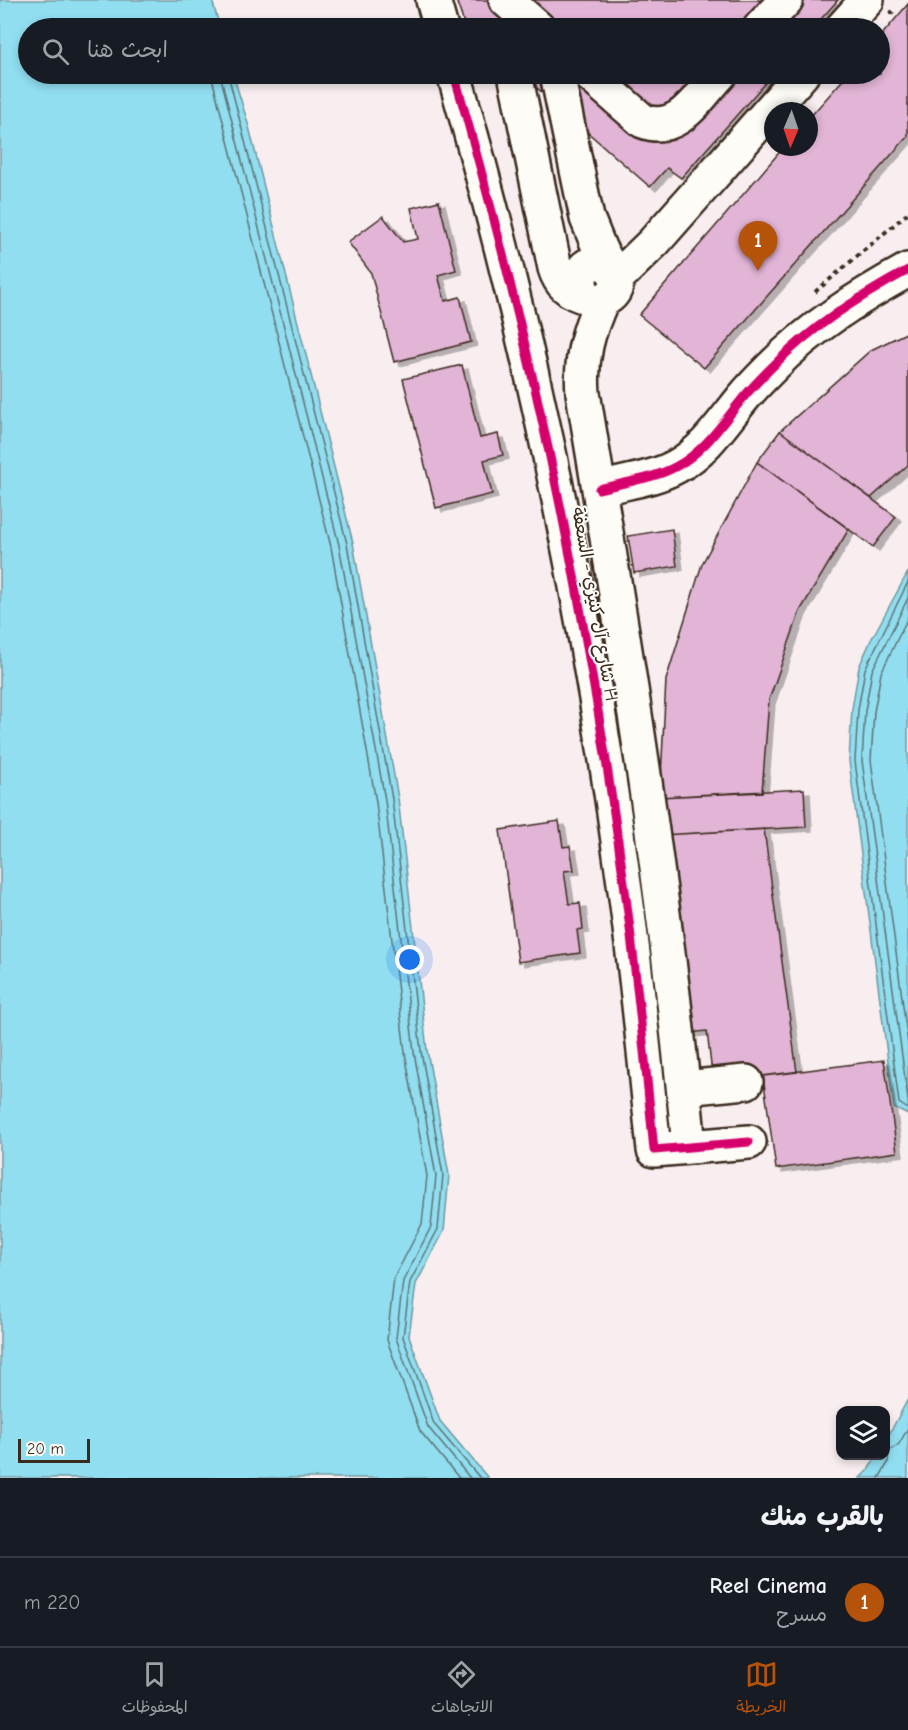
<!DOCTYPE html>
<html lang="ar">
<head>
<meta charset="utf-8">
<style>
  body { margin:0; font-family:"Comic Neue","Playpen Sans Arabic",sans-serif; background:#20242c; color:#f1f3f6; direction:rtl }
  .controls { position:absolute; right:18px; bottom:18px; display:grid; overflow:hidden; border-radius:12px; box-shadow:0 3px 9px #0003 }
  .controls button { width:54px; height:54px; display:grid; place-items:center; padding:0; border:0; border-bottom:2px solid #363941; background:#171b24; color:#f1f3f6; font:30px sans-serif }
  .compass { position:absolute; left:764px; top:102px; width:54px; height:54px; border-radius:50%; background:#171b24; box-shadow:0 3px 9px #0003; rotate:182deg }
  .scale { position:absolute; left:18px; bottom:15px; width:72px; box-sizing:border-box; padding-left:6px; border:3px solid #3b2a1e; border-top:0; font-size:16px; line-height:21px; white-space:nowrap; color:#3b2a1e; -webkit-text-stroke:4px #fdfcf7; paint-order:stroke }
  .you { position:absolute; left:410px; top:960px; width:21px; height:21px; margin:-15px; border:4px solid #fff; border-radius:50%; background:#1a73e8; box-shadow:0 0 0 9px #1a73e833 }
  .badge { display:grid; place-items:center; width:39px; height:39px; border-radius:50%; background:#b45309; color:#fff; font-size:20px; font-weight:700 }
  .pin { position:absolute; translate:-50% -50px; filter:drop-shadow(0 2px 3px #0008) }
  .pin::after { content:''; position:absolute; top:32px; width:21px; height:18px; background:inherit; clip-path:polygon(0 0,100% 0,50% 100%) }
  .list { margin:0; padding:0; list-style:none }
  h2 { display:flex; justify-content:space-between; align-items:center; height:78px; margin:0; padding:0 24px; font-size:26px }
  h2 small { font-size:20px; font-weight:400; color:#9ea1a6 }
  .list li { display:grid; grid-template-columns:39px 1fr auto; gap:18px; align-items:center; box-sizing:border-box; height:90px; padding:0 24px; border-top:2px solid #363941 }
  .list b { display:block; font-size:22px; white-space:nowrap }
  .list p { margin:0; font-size:20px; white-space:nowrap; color:#9ea1a6 }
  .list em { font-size:20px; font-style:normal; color:#9ea1a6 }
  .icon { flex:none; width:33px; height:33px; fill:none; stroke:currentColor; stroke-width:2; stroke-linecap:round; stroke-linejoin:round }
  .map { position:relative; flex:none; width:908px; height:1478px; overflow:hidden; direction:ltr }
  .search { position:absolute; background:#171b24; box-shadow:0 3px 9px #0003; left:18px; right:18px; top:18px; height:66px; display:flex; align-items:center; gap:15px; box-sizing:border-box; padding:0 21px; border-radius:33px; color:#9ea1a6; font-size:22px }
  .sheet { height:168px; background:#171b24 }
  nav { display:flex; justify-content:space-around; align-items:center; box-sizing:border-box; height:84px; border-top:2px solid #363941; background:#171b24; font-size:16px; color:#9ea1a6 }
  nav a { display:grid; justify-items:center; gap:3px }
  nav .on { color:#b45309 }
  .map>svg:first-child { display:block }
</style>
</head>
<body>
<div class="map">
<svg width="908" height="1478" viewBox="0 0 908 1478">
  <defs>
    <filter id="shadow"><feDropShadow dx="6" dy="4" stdDeviation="0" flood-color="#0004"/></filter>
  </defs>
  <rect width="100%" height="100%" fill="#f8eef0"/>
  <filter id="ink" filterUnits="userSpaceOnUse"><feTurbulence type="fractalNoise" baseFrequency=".0167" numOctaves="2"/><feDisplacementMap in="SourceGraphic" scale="12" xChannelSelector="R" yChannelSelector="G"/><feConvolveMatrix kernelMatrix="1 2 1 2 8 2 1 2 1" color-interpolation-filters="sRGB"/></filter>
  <g filter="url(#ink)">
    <path fill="#91def1" stroke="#6f969d" stroke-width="1.5" d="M0,0H212L220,28H28V74H233L249,127L353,543L398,798L427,1050L449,1175L444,1231L416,1284L409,1336L440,1421L488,1478H0Z
      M908,572V1115L894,1108L849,761L852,709L859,667L871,640Z
      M908,1399V1478H860L868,1470L877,1456H886V1440Z"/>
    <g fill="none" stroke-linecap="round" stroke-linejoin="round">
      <path stroke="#5d7272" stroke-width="1.5" d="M211,74L331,547L376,802L405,1053L427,1176L422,1224L394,1278L387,1340L420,1431L459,1478
        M220,74L339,545L385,800L414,1052L436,1176L431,1227L403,1281L396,1338L428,1427L470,1478
        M228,74L347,544L392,799L421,1051L443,1175L438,1229L410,1282L403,1337L434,1424L480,1478
        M908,582L865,669L858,710L855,761L899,1103L908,1109
        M908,598L872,671L865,711L862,761L908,1100
        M908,617L881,673L874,712L871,760L908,1044
        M879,1478L888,1463L889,1451L899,1444L908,1428"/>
    </g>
    <path fill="#e2b4d6" stroke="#3b2a1e" stroke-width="1.5" filter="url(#shadow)" d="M456,0H838L813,28H470L464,23Z
      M908,4V136L704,368L639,315L784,147H809V118L848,74H880V37Z
      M521,74H773L681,178L667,168L650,187Z
      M439,201L456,270L438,275L445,301L460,297L471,342L394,362L371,273L348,242L383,216L403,242L418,239L411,208Z
      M908,332V465L871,498L780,431L871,350Z
      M462,365L480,438L498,434L503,455L484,460L492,494L436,508L403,379Z
      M780,431L896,517L873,547L757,462Z
      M757,462L849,529L800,611L769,700L762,792L660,797L666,680L702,564Z
      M672,529L677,566L634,573L628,536Z
      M804,789L806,827L662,835L660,797Z
      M559,821L563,847L570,846L574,870L564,871L569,904L580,903L583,929L577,930L580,953L518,962L500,830Z
      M764,829L797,1072L713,1082L707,1031L688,1033L662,835Z
      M884,1060L897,1152L776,1169L763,1076Z"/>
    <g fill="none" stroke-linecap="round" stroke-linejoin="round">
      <defs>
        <path id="minor" d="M433,0L441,28
          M506,0L538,28
          M760,28L786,0
          M842,28L867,0
          M454,74C530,336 586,605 623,876C636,967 645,1058 654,1150L749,1142
          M515,74L555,268C560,285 570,293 587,297
          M557,74L587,218L600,250L617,278C617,286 615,293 607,298C577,316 565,251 608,265
          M589,74L643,121C678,135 698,97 720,74
          M617,278L654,242L802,74
          M602,300C588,331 580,358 583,393C625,643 666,894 689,1147
          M599,489C624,482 654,479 677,466C706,450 723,422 743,398C752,387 762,377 771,368C811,327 859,297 908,270
          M684,1088L746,1082"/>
      </defs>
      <use href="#minor" stroke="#3b2a1e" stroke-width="38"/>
      <path stroke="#3b2a1e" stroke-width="4" stroke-dasharray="4.5 4.5" stroke-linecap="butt" d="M890,11L897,17
        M815,292L908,213"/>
      <use href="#minor" stroke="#fdfcf7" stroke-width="33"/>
      <defs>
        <path id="cycleway" d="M454,74C530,336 586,605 623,876C636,967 645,1058 654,1150L749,1142
          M599,489C624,482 654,479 677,466C706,450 723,422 743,398C752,387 762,377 771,368C811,327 859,297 908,270"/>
      </defs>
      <use href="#cycleway" stroke="#fdfcf7" stroke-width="13"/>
      <use href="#cycleway" stroke="#d6006c" stroke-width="9"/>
    </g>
  </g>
  <g text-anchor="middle" stroke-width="4.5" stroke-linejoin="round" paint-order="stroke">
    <g font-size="18" fill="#3b2a1e" stroke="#fdfcf7">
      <text transform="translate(595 604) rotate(80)" y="6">شارع آل كنيزي - السعفة H</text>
    </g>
  </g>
</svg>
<div class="controls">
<button><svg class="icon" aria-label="layers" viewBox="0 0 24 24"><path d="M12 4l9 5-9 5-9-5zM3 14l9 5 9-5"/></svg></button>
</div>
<svg class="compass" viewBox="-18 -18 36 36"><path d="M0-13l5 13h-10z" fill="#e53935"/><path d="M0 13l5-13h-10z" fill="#9ea1a6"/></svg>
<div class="scale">20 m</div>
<div class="you"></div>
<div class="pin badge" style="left:758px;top:271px">1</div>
<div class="search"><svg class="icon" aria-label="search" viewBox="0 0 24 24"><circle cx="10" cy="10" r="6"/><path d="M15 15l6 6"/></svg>ابحث هنا</div>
</div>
<section class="sheet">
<h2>بالقرب منك<small></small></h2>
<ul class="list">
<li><span class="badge">1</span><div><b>Reel Cinema</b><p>مسرح</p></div><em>220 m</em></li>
</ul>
</section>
<nav>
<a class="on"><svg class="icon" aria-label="map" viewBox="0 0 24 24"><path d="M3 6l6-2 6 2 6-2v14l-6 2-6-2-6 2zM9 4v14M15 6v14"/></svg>الخريطة</a>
<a><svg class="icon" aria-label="directions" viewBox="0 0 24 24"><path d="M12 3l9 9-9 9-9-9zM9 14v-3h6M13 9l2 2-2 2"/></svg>الاتجاهات</a>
<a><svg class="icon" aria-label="saved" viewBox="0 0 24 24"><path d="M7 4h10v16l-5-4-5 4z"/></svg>المحفوظات</a>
</nav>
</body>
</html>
